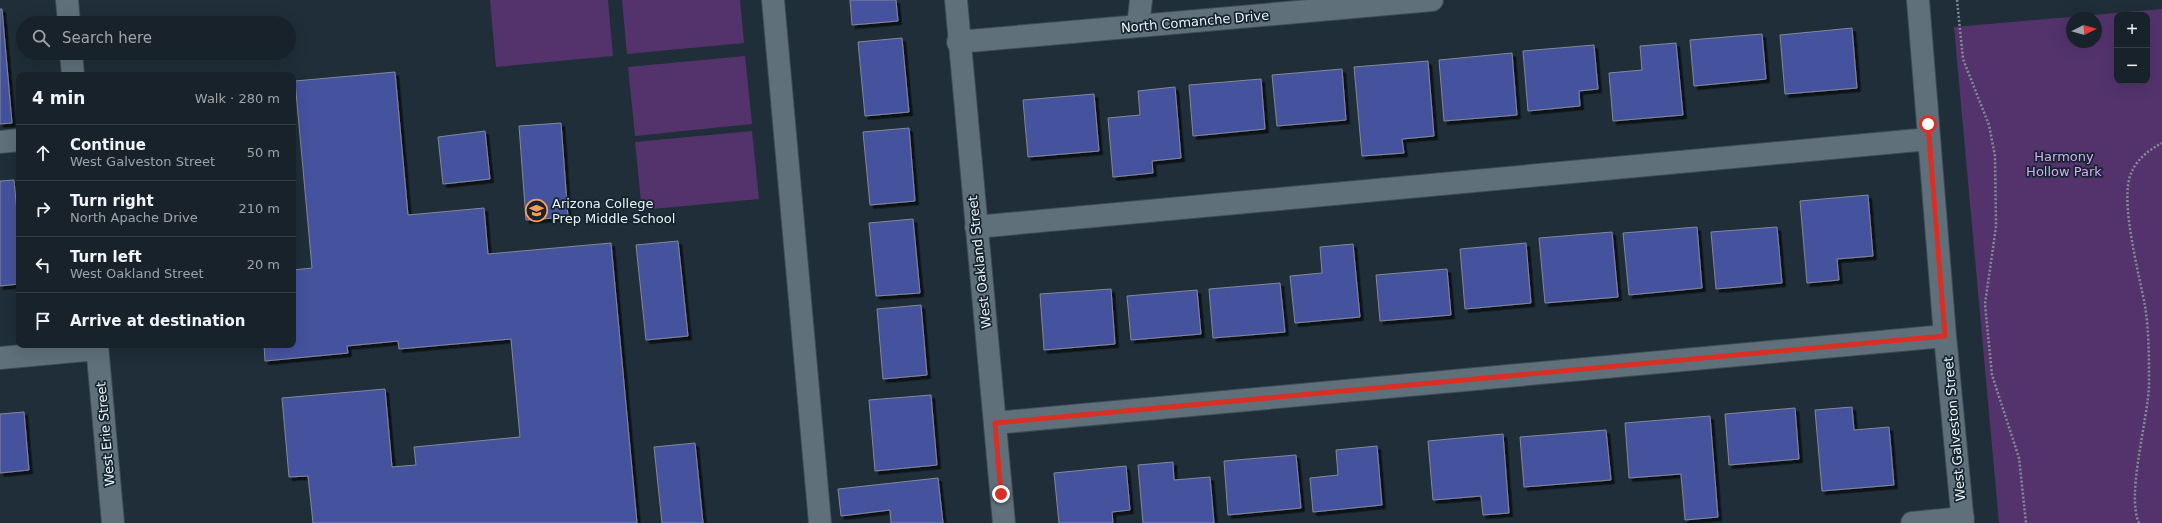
<!DOCTYPE html>
<html lang="en">
<head>
<meta charset="utf-8">
<style>
  body { margin:0; font-family:"DejaVu Sans",sans-serif; background:#202a32; color:#f1f3f6 }
  .controls { position:absolute; right:12px; top:12px; display:grid; overflow:hidden; border-radius:8px; box-shadow:0 4px 16px #0002 }
  .controls button { width:36px; height:36px; display:grid; place-items:center; padding:0; border:0; border-bottom:1px solid #363f47; background:#17222a; color:#f1f3f6; font:20px sans-serif }
  .compass { position:absolute; left:2066px; top:12px; width:36px; height:36px; border-radius:50%; background:#17222a; box-shadow:0 4px 16px #0002; rotate:85deg }
  .stop { position:absolute; width:12px; height:12px; margin:-9px; border:3px solid #d93025; border-radius:50%; background:#fff }
  .stop.end { background:#d93025; border-color:#fff; box-shadow:0 1px 4px #0008 }
  .list { margin:0; padding:0; list-style:none }
  h2 { display:flex; justify-content:space-between; align-items:center; height:52px; margin:0; padding:0 16px; font-size:17px }
  h2 small { font-size:13px; font-weight:400; color:#9ea4a8 }
  .list li { display:grid; grid-template-columns:26px 1fr auto; gap:12px; align-items:center; box-sizing:border-box; height:56px; padding:0 16px; border-top:1px solid #363f47 }
  .list b { display:block; font-size:15px; white-space:nowrap }
  .list p { margin:0; font-size:13px; white-space:nowrap; color:#9ea4a8 }
  .list em { font-size:13px; font-style:normal; color:#9ea4a8 }
  .icon { flex:none; width:22px; height:22px; fill:none; stroke:currentColor; stroke-width:2; stroke-linecap:round; stroke-linejoin:round }
  .map { position:relative; flex:none; width:2162px; height:523px; overflow:hidden }
  .search { position:absolute; background:#17222a; box-shadow:0 4px 16px #0002; left:16px; top:16px; width:280px; height:44px; display:flex; align-items:center; gap:10px; box-sizing:border-box; padding:0 14px; border-radius:22px; color:#9ea4a8; font-size:15px }
  .panel { position:absolute; background:#17222a; box-shadow:0 4px 16px #0002; left:16px; top:72px; width:280px; height:276px; border-radius:8px }
  .map>svg:first-child { display:block }
</style>
</head>
<body>
<div class="map">
<svg width="2162" height="523" viewBox="0 0 2162 523">
  <defs>
    <filter id="shadow"><feDropShadow dx="3.5" dy="3.5" stdDeviation="0" flood-color="#0009"/></filter>
  </defs>
  <rect width="100%" height="100%" fill="#1f2e38"/>
  <path fill="#54336d" fill-rule="evenodd" d="M490,0H608L613,56L496,67Z
    M622,0H740L744,43L627,54Z
    M2162,9V523H1999L1954,27ZM2117,15H2147V81H2117ZM2072,18H2096V42H2072Z
    M745,56L752,124L635,136L628,67Z
    M752,131L759,199L642,210L635,142Z"/>
  <path fill="#45529f" stroke="#83889a" filter="url(#shadow)" d="M850,0H896L898,21L852,25Z
    M0,9H2L12,123L0,124Z
    M1852,28L1857,88L1785,94L1780,35Z
    M1762,34L1766,79L1694,86L1690,40Z
    M902,38L909,112L865,116L858,42Z
    M1676,43L1683,115L1613,121L1609,73L1642,70L1640,46Z
    M1594,45L1598,89L1579,91L1580,106L1528,111L1523,51Z
    M1512,53L1517,115L1444,121L1439,60Z
    M1428,61L1434,136L1402,139L1404,153L1362,156L1354,67Z
    M1342,69L1346,120L1277,126L1272,75Z
    M395,72L408,215L484,208L488,254L611,243L637,523H313L308,476L289,477L282,398L385,389L392,467L416,465L414,447L520,437L511,339L399,349L398,341L347,346L348,353L265,361L264,345H293V270L312,268L295,81Z
    M1261,79L1265,129L1193,136L1189,85Z
    M1175,87L1181,158L1152,161L1153,173L1113,177L1108,118L1140,115L1138,91Z
    M1094,94L1099,151L1028,157L1023,100Z
    M561,123L568,217L526,220L519,126Z
    M909,128L915,201L870,205L863,132Z
    M485,131L490,179L443,184L438,137Z
    M14,180L19,234V284L0,286V181Z
    M1868,195L1873,256L1837,259L1839,280L1807,283L1800,201Z
    M913,219L920,293L876,296L869,223Z
    M1697,227L1702,288L1629,295L1623,233Z
    M1777,227L1782,283L1716,289L1711,232Z
    M1612,232L1618,297L1545,303L1539,238Z
    M678,241L688,336L646,340L636,245Z
    M1526,243L1531,303L1465,309L1460,249Z
    M1353,244L1360,317L1295,323L1290,276L1322,273L1320,247Z
    M1447,269L1451,315L1380,321L1376,275Z
    M1280,283L1285,332L1213,338L1209,289Z
    M1111,289L1115,344L1044,350L1040,294Z
    M1197,290L1201,334L1131,340L1127,296Z
    M921,305L927,375L883,379L877,309Z
    M931,395L937,465L875,471L869,400Z
    M1852,407L1854,430L1889,427L1894,485L1822,491L1815,410Z
    M1795,408L1799,459L1729,465L1725,414Z
    M24,412L29,470L0,473V414Z
    M1710,416L1718,517L1685,520L1681,474L1629,478L1625,423Z
    M1606,430L1611,480L1524,487L1520,437Z
    M1503,434L1509,513L1483,515L1481,496L1433,500L1428,441Z
    M695,443L703,523H662L654,447Z
    M1377,446L1382,505L1313,512L1310,478L1338,475L1336,450Z
    M1296,455L1301,508L1228,515L1224,461Z
    M1173,462L1174,480L1210,477L1214,523H1143L1138,465Z
    M1126,466L1130,510L1112,512L1113,523H1059L1054,473Z
    M938,478L943,523H891L890,510L841,516L838,489Z"/>
  <g fill="none" stroke-linecap="round" stroke-linejoin="round">
    <defs>
      <path id="minor" d="M67,0L69,23
        M773,0L820,523
        M956,0L1004,523
        M1918,0L1945,336L1963,523
        M1138,26L1141,0
        M958,42L1432,0
        M71,53L73,75
        M0,142L19,140
        M976,227L1929,139
        M97,345L113,523
        M0,358L97,349
        M995,423L1945,336
        M1912,523L1963,518"/>
    </defs>
    <use href="#minor" stroke="#3e4b54" stroke-width="24"/>
    <path stroke="#808c94" stroke-width="2.5" stroke-dasharray="2 2" stroke-linecap="butt" d="M1957,0L1963,59L1989,125L1995,156L1996,227L1985,304L1992,375L2019,458L2026,523
      M2139,523C2126,495 2148,420 2149,385C2149,359 2149,331 2145,306C2139,274 2122,209 2129,180C2133,162 2147,151 2162,143"/>
    <use href="#minor" stroke="#5f707b" stroke-width="22"/>
  </g>
  <g fill="none" stroke-linecap="round" stroke-linejoin="round">
    <path stroke="#d93025" stroke-width="5" d="M1001,494L995,423L1945,336L1928,124"/>
  </g>
  <defs>
    <symbol id="school-ring" viewBox="-11 -11 22 22"><circle r="9.5" fill="#16242e" stroke="#ff9b5a" stroke-width="1.5"/><path d="M0-5L7-2L0 1L-7-2ZM-4 1L0 2.5L4 1V4Q0 6-4 4Z" fill="#ff9b5a"/></symbol>
  </defs>
  <g fill-rule="evenodd">
    <use href="#school-ring" x="524" y="198" width="25" height="25"/>
  </g>
  <g text-anchor="middle" stroke-width="3.5" stroke-linejoin="round" paint-order="stroke">
    <g font-size="13" fill="#ebf4fb" stroke="#16242e">
      <text transform="translate(1195 21) rotate(-5)" y="5">North Comanche Drive</text>
      <text transform="translate(979 262) rotate(-96)" y="5">West Oakland Street</text>
      <text transform="translate(1954 429) rotate(-95)" y="5">West Galveston Street</text>
      <text transform="translate(105 434) rotate(-95)" y="5">West Erie Street</text>
    </g>
    <g font-size="13" fill="#d6aafd" stroke="#16242e">
      <text x="2064" y="161">Harmony<tspan x="2064" dy="15">Hollow Park</tspan></text>
    </g>
    <g font-size="13" fill="#ebf4fb" stroke="#16242e" text-anchor="start">
      <text x="552" y="208">Arizona College<tspan x="552" dy="15">Prep Middle School</tspan></text>
    </g>
  </g>
</svg>
<div class="controls">
<button>+</button>
<button>−</button>
</div>
<svg class="compass" viewBox="-18 -18 36 36"><path d="M0-13l5 13h-10z" fill="#e53935"/><path d="M0 13l5-13h-10z" fill="#9ea4a8"/></svg>
<div class="stop" style="left:1928px;top:124px"></div>
<div class="stop end" style="left:1001px;top:494px"></div>
<div class="search"><svg class="icon" aria-label="search" viewBox="0 0 24 24"><circle cx="10" cy="10" r="6"/><path d="M15 15l6 6"/></svg>Search here</div>
<section class="panel">
<h2>4 min<small>Walk · 280 m</small></h2>
<ul class="list">
<li><svg class="icon" aria-label="ahead" viewBox="0 0 24 24"><path d="M12 20V5M6 11l6-6 6 6"/></svg><div><b>Continue</b><p>West Galveston Street</p></div><em>50 m</em></li>
<li><svg class="icon" aria-label="right" viewBox="0 0 24 24"><path d="M7 20v-9h11M14 6l5 5-5 5"/></svg><div><b>Turn right</b><p>North Apache Drive</p></div><em>210 m</em></li>
<li><svg class="icon" aria-label="left" viewBox="0 0 24 24"><path d="M17 20v-9H6M10 6l-5 5 5 5"/></svg><div><b>Turn left</b><p>West Oakland Street</p></div><em>20 m</em></li>
<li><svg class="icon" aria-label="arrive" viewBox="0 0 24 24"><path d="M6 21V4h12l-3 4 3 4H6"/></svg><div><b>Arrive at destination</b></div></li>
</ul>
</section>
</div>
</body>
</html>
